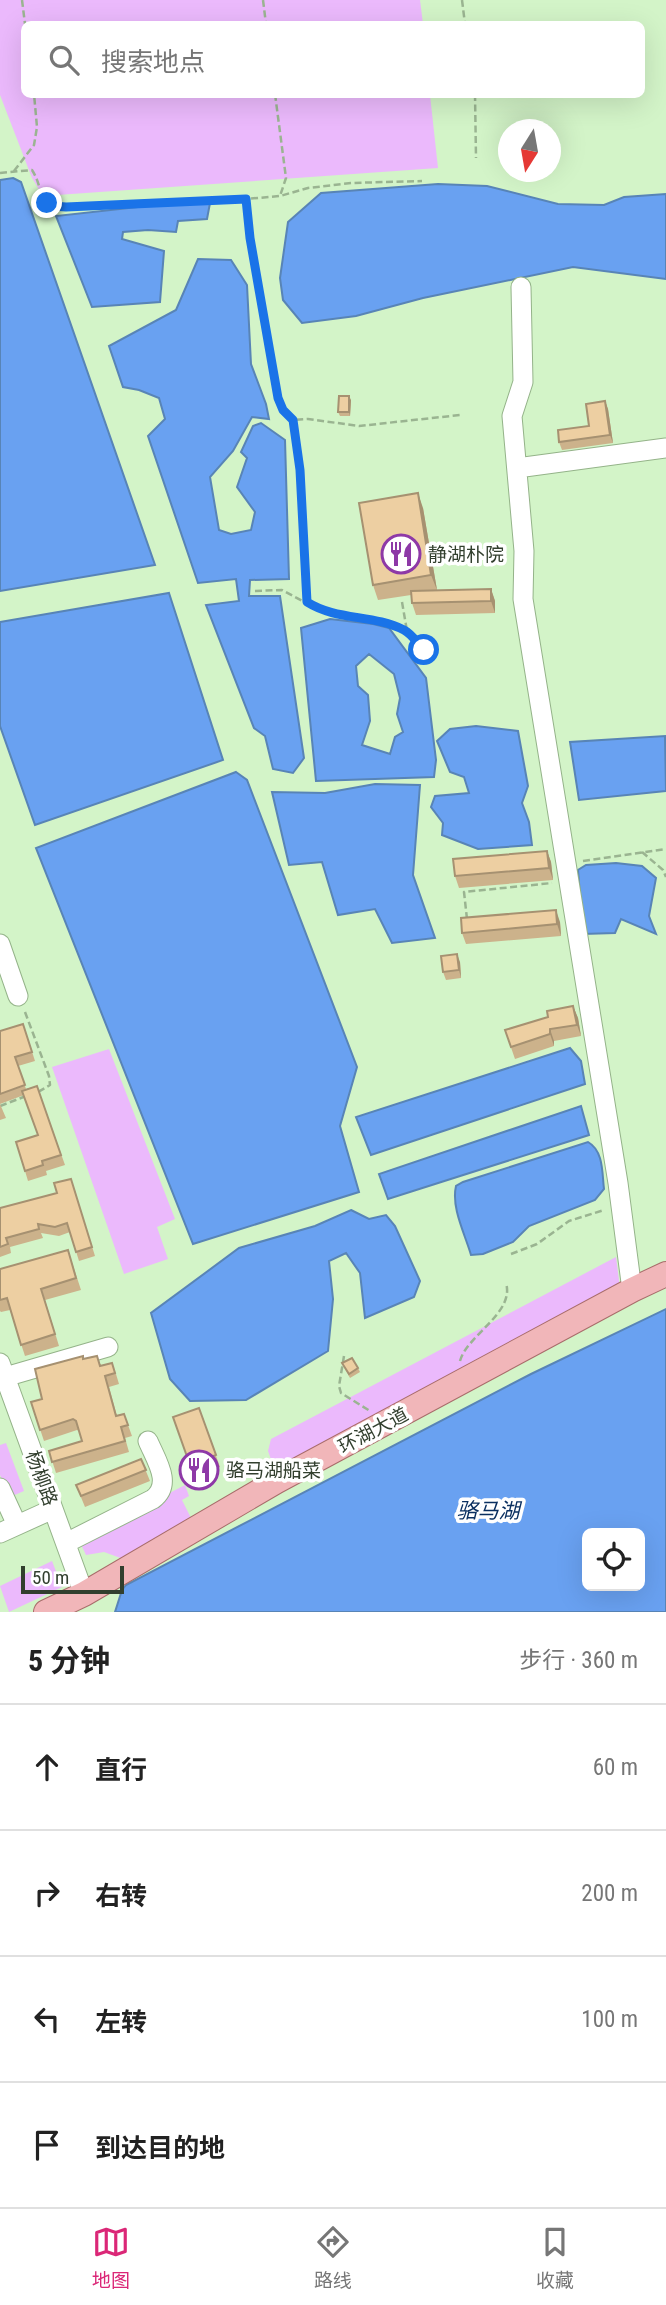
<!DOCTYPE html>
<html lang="zh">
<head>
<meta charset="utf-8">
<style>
  body { margin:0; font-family:"Roboto Condensed","Noto Sans SC",sans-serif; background:#f2f2f2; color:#222 }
  .controls { position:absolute; right:21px; bottom:21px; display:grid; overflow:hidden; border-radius:10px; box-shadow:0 7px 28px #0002 }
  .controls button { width:63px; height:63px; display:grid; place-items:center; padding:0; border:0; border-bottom:2px solid #e0e0e0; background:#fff; color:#222; font:35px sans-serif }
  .compass { position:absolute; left:498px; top:119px; width:63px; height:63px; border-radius:50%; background:#fff; box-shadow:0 7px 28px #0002; rotate:191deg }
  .scale { position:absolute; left:21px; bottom:18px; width:103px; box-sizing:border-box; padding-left:7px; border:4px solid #323f2e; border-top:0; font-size:19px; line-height:24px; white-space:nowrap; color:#323f2e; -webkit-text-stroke:5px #fff; paint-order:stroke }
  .stop { position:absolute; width:21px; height:21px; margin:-16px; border:5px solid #1a73e8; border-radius:50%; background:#fff }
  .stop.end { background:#1a73e8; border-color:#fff; box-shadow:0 2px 7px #0008 }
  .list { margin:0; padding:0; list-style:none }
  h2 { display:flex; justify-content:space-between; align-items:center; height:91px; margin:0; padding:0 28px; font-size:30px }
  h2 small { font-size:23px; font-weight:400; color:#767676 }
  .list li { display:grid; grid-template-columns:46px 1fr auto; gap:21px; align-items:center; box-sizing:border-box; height:126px; padding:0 28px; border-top:2px solid #e0e0e0 }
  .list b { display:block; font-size:26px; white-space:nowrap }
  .list em { font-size:23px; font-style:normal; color:#767676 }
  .icon { flex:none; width:38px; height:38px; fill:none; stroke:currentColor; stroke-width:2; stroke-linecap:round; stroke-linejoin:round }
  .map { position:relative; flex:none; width:666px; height:1612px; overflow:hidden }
  .search { position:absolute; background:#fff; box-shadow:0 7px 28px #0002; left:21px; right:21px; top:21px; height:77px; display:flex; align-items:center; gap:18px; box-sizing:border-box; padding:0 24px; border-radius:10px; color:#767676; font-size:26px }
  .sheet { height:595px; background:#fff }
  nav { display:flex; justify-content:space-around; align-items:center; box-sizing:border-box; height:98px; border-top:2px solid #e0e0e0; background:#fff; font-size:19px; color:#767676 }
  nav a { display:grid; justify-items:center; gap:4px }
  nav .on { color:#db2777 }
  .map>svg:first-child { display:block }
</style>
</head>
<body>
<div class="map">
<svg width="666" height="1612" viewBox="0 0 666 1612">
  <rect width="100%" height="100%" fill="#d3f4c8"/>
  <path fill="#ebb9fc" d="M0,0H420L423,24H24V94L430,95L438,168L43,196L32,178L0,95Z
    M109,1049L175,1219L157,1227L168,1259L124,1274L52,1067Z
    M616,1257L620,1288L276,1473L268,1451L271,1439Z
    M6,1443L24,1491L10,1497L0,1475V1445Z
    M185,1485L189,1496L182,1500L192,1520L126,1560L104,1552L86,1555L79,1540Z
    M52,1561L62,1587L9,1612L0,1586Z"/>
  <path fill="#69a1f1" stroke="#5884b6" stroke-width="2" fill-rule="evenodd" d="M13,178L21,182L155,565L0,591V180Z
    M438,184L487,186L558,204L604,205L624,197L666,194V279L573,267L423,298L356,316L302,323L283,300L280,278L288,222L321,193Z
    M210,203L207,219L178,221L176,232L148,230L123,232L122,239L164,251L160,302L92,307L56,216L156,205Z
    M198,259L231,260L247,285L251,364L266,404L269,419L252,417L233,451L210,477L219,530L231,534L251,530L255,512L237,487L247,458L241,452L253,426L261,423L285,440L289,579L250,580L249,596H280L304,758L293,773L273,769L265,736L254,728L206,605L239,601L236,579L198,583L148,436L165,419L159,398L139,390L123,387L109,346L176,310Z
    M169,593L223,760L35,825L0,726V622Z
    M330,619L373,624L389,628L426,678L436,760L434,777L316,781L301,628ZM369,654L394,674L400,698L397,714L403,732L395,737L390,754L362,745L370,721L368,695L358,686L356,666Z
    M476,726L518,731L528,786L522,803L529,822L532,845L478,849L442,835L443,823L431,807L435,796L469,793L464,777L450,772L437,741L450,729Z
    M665,736L666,791L579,800L570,742Z
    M236,772L247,780L357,1067L340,1126L359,1192L193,1244L36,848Z
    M375,784L420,785L413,875L435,938L392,943L375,909L338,915L322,862L289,865L272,792L325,793Z
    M616,863L642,866L656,878L649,916L656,934L621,919L615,933L583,934L578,870L586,865Z
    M570,1048L581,1061L585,1084L371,1155L356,1117Z
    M581,1106L589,1135L388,1199L379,1174Z
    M588,1142C604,1151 602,1174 604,1189L595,1200L529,1226L513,1242L483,1254L471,1255C465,1234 451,1208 456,1186L463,1182Z
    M351,1210L369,1219L386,1215L395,1226L420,1281L414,1297L365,1318L360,1273L346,1253L329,1261L333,1299L328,1351L246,1400L190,1401L170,1379L151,1313L239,1248L315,1226Z
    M666,1309V1612H115L122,1590L126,1585L531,1374ZM587,1533H640V1586H587Z"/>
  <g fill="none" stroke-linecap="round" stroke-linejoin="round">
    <defs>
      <path id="minor" d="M521,287L523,382L512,416L524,551L523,599L618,1183L632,1290
        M517,468L666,448
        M0,944L18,996
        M0,1363L84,1594
        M5,1377L108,1347
        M0,1488L17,1525
        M0,1533L53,1509
        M66,1543L153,1499C173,1484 156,1460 148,1441"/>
      <path id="major" d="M46,1612L84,1594L277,1481L632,1290L666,1274"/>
    </defs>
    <use href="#minor" stroke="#94b389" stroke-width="21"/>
    <use href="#major" stroke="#a86c6a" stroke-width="26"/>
    <path stroke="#9ab491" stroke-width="2.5" stroke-dasharray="7 3.5" stroke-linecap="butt" d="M22,0L25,24
      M263,0L266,24
      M462,0L465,24
      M275,94L286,178L280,196
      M475,94L476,158
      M14,171L34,145L37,127L34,94
      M0,173L32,170C45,190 35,206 66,207L246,199L280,196L308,188L351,183L422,181
      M246,200L250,238L278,398L283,410L293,420L308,419L359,426L460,415
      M293,420L301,486L307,602
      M255,591L282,590L319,610L335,615L386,623L407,631
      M402,602L407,631L424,650
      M642,852L663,870L666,877
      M583,861L666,849
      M467,919L464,892L552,883
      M25,1012L49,1076L50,1085L38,1092
      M0,1106L26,1096
      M511,1254L537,1244L569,1221L604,1210
      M344,1356L339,1386L341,1393L370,1411
      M460,1361C467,1335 515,1313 506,1283"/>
    <use href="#minor" stroke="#fff" stroke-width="19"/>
    <use href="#major" stroke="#f1b6b9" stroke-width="24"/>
  </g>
  <path fill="#ccb28b" d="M351,400L350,416H340L338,412Z
    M605,401L608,409L613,443L562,450L559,442L589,426Z
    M423,508L437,590L491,589L495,601V613L416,615L412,603L411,595L378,600L373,585Z
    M547,851L551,862L553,880L459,888L455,876Z
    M560,922L561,936L466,944L462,933Z
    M460,962L461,978L446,980L443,972Z
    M573,1006L578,1018L581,1036L554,1041V1046L515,1059L505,1030L548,1017Z
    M0,1031L26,1033L35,1061L18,1066L26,1089L37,1086L65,1165L46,1171L47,1175L28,1181L25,1171L38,1135L24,1095L0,1104L6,1118L0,1120Z
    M71,1179L95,1256L79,1261L70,1232L59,1236L41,1233L43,1238L10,1247L11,1253L0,1257V1208L57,1193Z
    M68,1250L81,1290L45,1300L59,1346L25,1356L10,1310L1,1312L0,1311V1269Z
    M97,1356L101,1366L112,1363L116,1374L119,1384L109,1387L117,1416L128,1425L132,1436L125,1438L129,1452L56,1473L49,1451L82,1441L79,1431L77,1430L44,1441L31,1402L42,1399L84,1359Z
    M342,1363L358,1368L360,1372L350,1378Z
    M199,1408L220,1467L195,1477L173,1417Z
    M141,1459L150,1481L85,1507L76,1485Z"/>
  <path fill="#a69171" d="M349,396L351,400L350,416L349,412Z
    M605,401L608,409L613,443L610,435Z
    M418,493L423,508L437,590L431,575Z
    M491,589L495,601V613L491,601Z
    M547,851L551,862L553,880L549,868Z
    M556,910L560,922L561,936L557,924Z
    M457,954L460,962L461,978L459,970Z
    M573,1006L578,1018L581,1036L577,1025Z
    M550,1029L554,1041V1046L550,1034Z"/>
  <path fill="#edcfa2" stroke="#a69171" stroke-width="2" d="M339,396H349V412H338Z
    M605,401L610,435L559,442L558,430L589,426L586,404Z
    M418,493L431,575L373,585L359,503Z
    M491,589V601L412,603L411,591Z
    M547,851L549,868L455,876L453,859Z
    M556,910L557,924L462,933L461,918Z
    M457,954L459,970L443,972L441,956Z
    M573,1006L577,1025L550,1029V1034L511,1047L505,1030L548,1017L547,1011Z
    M23,1024L32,1052L15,1057L25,1085L0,1094V1031Z
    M37,1086L61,1155L42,1161L43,1165L25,1171L16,1142L38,1135L22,1091Z
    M71,1179L92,1247L76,1252L67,1223L55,1227L38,1224L39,1229L6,1238L8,1244L0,1247V1208L57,1193L54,1183Z
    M68,1250L76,1278L41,1289L55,1334L21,1345L7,1298L0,1300V1269Z
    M83,1356V1359L97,1356L100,1366L112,1363L115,1373L105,1376L116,1416L124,1414L128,1425L121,1427L125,1441L52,1462L49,1451L82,1441L76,1421L73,1419L40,1430L31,1402L42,1399L35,1369Z
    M352,1358L358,1368L349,1374L342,1363Z
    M199,1408L216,1455L190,1465L173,1417Z
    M141,1459L146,1470L81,1496L76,1485Z"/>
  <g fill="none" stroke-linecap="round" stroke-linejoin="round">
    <path stroke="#1a73e8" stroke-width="9" d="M47,203L53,206L66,207L246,199L250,238L278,398L283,410L293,420L300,470L307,602C337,621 373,614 404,630C412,634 418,644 424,650"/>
  </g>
  <defs>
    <symbol id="restaurant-ring" viewBox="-11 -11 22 22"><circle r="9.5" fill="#fff" stroke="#8e39a7" stroke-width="1.5"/><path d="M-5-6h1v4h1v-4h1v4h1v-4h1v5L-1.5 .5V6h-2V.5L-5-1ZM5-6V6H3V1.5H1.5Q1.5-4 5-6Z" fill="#8e39a7"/></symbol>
  </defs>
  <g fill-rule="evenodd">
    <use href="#restaurant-ring" x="379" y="532" width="44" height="44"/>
    <use href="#restaurant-ring" x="177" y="1448" width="44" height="44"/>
  </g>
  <g text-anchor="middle" stroke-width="7" stroke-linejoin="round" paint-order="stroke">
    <g font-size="19" fill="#323f2e" stroke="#fff" text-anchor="start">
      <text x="428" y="561">静湖朴院</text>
      <text x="226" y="1477">骆马湖船菜</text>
    </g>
    <g font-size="19" fill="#323f2e" stroke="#fff">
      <text transform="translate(373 1430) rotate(-28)" y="7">环湖大道</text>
      <text transform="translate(42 1478) rotate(70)" y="7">杨柳路</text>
    </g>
    <g font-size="21" font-style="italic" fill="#0a2f60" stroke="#fff">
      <text x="488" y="1518">骆马湖</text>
    </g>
  </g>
</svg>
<div class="controls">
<button><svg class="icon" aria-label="locate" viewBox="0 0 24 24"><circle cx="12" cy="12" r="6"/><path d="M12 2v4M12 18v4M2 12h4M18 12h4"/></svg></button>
</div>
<svg class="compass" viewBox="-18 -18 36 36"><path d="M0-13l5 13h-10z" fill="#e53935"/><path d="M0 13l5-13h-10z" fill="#767676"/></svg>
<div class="scale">50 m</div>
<div class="stop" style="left:424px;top:650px"></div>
<div class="stop end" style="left:47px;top:203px"></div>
<div class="search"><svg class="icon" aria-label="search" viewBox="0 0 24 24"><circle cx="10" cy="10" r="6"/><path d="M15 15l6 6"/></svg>搜索地点</div>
</div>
<section class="sheet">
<h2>5 分钟<small>步行 · 360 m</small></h2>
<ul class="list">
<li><svg class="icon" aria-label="ahead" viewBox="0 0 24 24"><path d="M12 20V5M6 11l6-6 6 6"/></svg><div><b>直行</b></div><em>60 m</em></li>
<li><svg class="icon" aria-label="right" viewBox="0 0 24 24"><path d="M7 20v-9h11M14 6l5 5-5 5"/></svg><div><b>右转</b></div><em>200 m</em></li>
<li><svg class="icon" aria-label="left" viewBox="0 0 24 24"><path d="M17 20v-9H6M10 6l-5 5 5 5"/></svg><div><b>左转</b></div><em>100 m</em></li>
<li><svg class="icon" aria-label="arrive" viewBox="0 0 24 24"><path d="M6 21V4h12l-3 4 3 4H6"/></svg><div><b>到达目的地</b></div></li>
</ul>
</section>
<nav>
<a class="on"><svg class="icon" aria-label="map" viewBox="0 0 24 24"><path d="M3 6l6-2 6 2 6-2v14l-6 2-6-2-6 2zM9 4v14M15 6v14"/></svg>地图</a>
<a><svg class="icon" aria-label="directions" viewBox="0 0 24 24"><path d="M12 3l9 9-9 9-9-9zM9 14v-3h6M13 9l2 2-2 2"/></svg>路线</a>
<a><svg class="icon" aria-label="saved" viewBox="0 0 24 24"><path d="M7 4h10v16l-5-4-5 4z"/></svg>收藏</a>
</nav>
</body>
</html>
